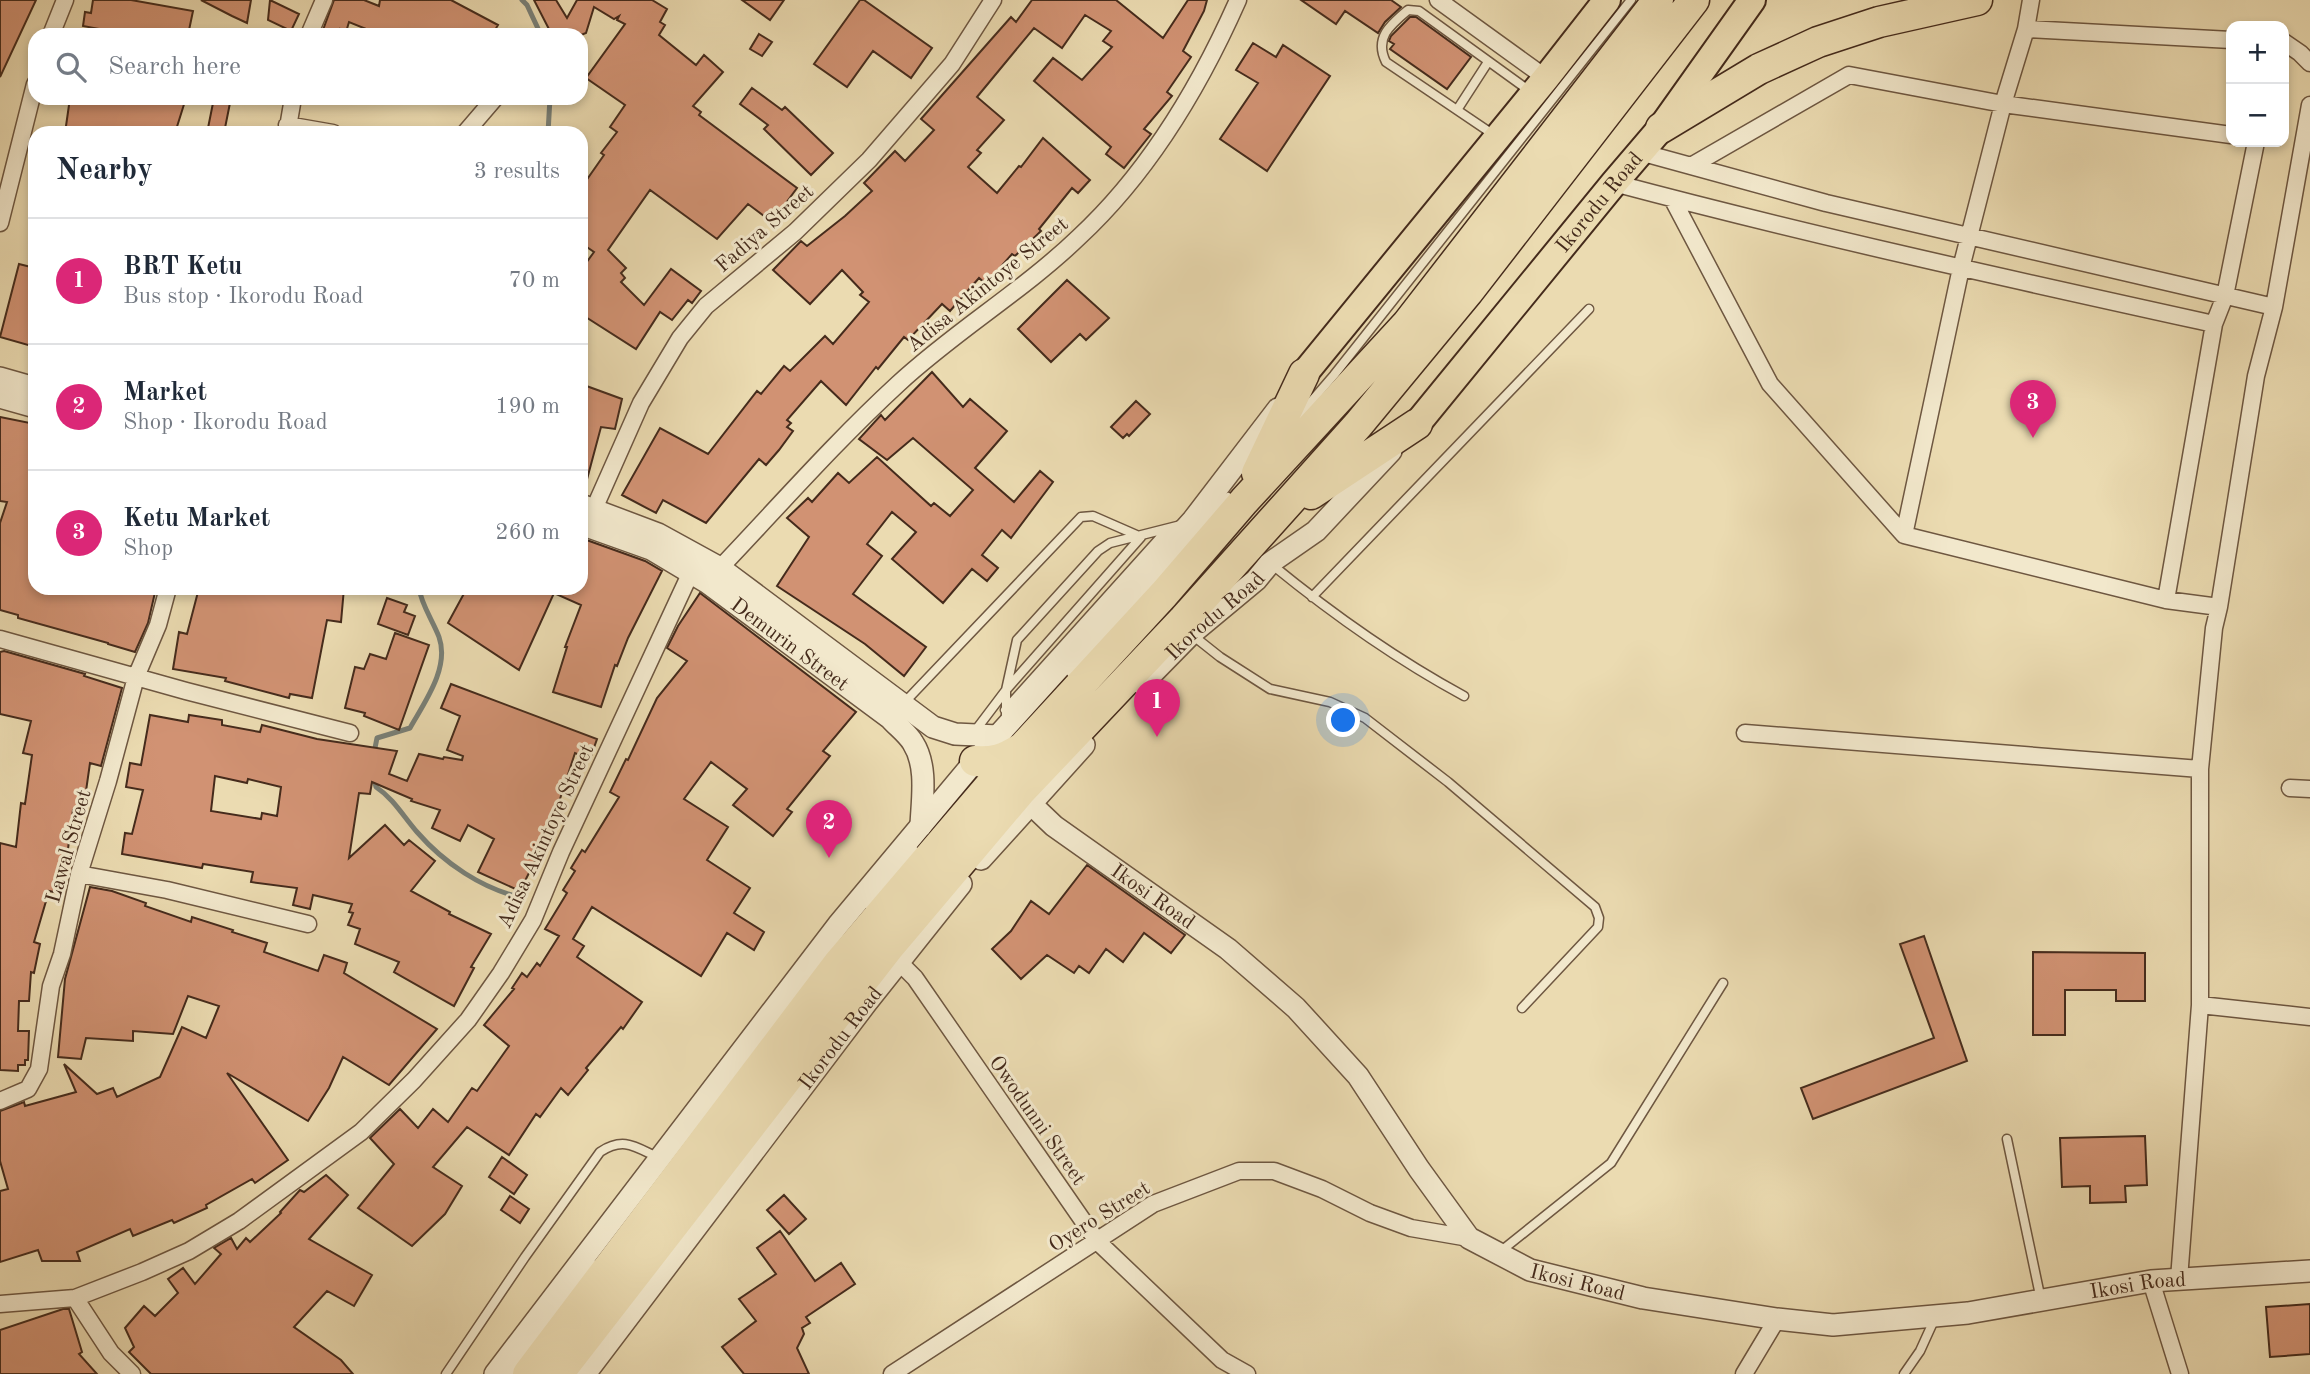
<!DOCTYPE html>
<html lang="en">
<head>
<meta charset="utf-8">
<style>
  body { margin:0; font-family:"Old Standard TT",serif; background:#f6f6f7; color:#1f2937 }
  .controls { position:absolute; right:21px; top:21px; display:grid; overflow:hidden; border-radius:14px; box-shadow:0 4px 10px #0003 }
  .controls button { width:63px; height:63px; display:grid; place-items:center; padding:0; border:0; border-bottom:2px solid #e0e1e3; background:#fff; color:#1f2937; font:35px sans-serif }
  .you { position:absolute; left:1344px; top:721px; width:24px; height:24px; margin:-18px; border:5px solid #fff; border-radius:50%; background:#1a73e8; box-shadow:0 0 0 10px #1a73e833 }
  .badge { display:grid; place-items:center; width:46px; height:46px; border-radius:50%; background:#db2777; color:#fff; font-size:23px; font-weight:700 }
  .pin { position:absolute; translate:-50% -58px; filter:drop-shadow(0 2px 4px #0008) }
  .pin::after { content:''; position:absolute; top:37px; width:24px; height:21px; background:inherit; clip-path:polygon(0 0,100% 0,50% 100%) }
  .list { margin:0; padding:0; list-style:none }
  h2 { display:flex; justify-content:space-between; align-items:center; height:91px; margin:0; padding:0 28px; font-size:30px }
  h2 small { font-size:23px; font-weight:400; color:#747a83 }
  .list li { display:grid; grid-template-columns:46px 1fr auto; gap:21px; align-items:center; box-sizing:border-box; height:126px; padding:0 28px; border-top:2px solid #e0e1e3 }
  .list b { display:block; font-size:26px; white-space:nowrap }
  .list p { margin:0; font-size:23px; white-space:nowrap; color:#747a83 }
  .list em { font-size:23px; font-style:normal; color:#747a83 }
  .icon { flex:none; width:38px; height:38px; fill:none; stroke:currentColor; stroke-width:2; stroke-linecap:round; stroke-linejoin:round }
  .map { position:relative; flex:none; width:2310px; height:1374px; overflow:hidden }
  .search { position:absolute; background:#fff; box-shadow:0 4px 10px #0003; left:28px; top:28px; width:560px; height:77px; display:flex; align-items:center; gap:18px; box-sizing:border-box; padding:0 24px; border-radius:21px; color:#747a83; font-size:26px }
  .panel { position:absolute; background:#fff; box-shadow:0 4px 10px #0003; left:28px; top:126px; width:560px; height:469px; border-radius:21px }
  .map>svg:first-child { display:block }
</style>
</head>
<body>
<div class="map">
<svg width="2310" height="1374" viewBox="0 0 2310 1374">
  <rect width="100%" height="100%" fill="#ebdbb1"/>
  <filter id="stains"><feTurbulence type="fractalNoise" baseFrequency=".00286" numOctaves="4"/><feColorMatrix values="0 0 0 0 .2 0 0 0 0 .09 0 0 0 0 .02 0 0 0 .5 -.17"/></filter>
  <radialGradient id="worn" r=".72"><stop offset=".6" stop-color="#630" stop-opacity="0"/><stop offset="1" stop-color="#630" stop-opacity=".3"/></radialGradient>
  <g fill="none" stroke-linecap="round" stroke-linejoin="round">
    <path stroke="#798078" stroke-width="5" d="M522,0L527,5L541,35
      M548,133L550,98
      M374,753L377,738L410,728C424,703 450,668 439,637C433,621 421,604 419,588
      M374,779L376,787C394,799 403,816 417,832C444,863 482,889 523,898"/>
  </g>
  <path fill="#d19273" stroke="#452b1c" stroke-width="2" fill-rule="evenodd" d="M0,0H36L0,77Z
    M93,0H131L193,11L188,35H131L83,26L85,12L91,13Z
    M201,0H251L247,23L232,16Z
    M270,0L299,14L291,31L268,20Z
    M334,0H364L379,6L380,0H451L498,25L492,35H381L349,22L346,32L340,29L338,34L328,33L323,30Z
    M534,0H556L567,18L577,0H652L667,9L660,22L665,25L659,35L696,65L704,55L723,72L693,106L701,112L699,115L797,188L772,222L748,204L717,239L650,190L608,250L626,268L621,273L625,278L621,282L644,305L671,269L701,291L692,303L688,300L672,320L660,312L636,349L581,314V270L594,252L581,243V188L604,155L601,153L617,132L610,127L625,105L586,78L625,24L617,20L619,16L614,19L594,7L586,33L581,35H552Z
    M742,0H784L770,20Z
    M860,0H864L932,48L911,78L873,51L847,87L814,64Z
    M1032,0H1116L1163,38L1188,0H1207L1204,11L1183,51L1191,57L1167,92L1172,96L1144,129L1151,134L1124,168L1106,154L1111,147L1034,81L1053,58L1082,80L1112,47L1103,41L1111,31L1085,15L1062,48L1034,28L977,97L1004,120L977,150L981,153L968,167L997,193L1019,166L1021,167L1043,138L1090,180L1078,193L1072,188L1039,229L1041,231L1015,256L1012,254L986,284L979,278L950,311L942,304L908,340L904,337L878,369L876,367L846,405L821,381L787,420L791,423L787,427L793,431L779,450L766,465L759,459L706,523L663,500L656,513L622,495L660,428L708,454L757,391L761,394L784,366L790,371L825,336L833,344L869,302L860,295L863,292L842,270L810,304L773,270L801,241L807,246L845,216L872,191L864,183L895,151L905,161L934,130L921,119L1011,17L1016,22Z
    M1301,0H1391L1401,7L1385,22L1378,33L1345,11L1336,24Z
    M1410,17H1416L1471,57L1447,89L1390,49L1394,44L1389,41L1391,36Z
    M759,34L772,42L762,56L750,49Z
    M1253,43L1276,57L1283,45L1330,76L1267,171L1220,139L1258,83L1236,70Z
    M752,88L782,110L785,107L833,153L811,175L764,129L768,125L740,104Z
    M70,98H186L175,133H65Z
    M214,98H231L224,133H207Z
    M19,264L35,268V347L0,337Z
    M1067,280L1109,318L1086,340L1080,334L1051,362L1018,329Z
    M932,372L963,407L970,399L1007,431L975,468L1014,502L1040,471L1053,482L1011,538L1002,530L982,555L998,568L987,581L972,569L943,603L892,559L916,532L892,512L867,544L882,556L853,594L926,647L904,676L865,644L777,586L809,537L787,518L808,498L812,502L838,473L849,483L877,457L931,506L934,503L950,516L973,490L913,438L887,460L859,439L881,415L885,420Z
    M581,384L622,399L615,429L601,427L586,483H581Z
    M1136,401L1150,414L1129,436L1127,434L1123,438L1111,427Z
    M0,417L35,424V588H156L148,623L135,652L108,644V643L18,618V615L0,610V523L7,502L0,501Z
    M581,538L645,561L662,571L628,638L617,666L615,665L601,707L553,692L567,647H565L581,605L554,593L519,670L448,623L467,588H581Z
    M199,588H344L341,622L327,620L312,698L290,694L289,698L225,681L226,678L173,669L179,632L187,634Z
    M700,593L856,712L823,751L830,756L787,809L792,812L773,836L733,805L747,789L711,762L684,799L728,827L707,860L750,888L734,913L764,932L754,950L727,933L701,976L592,907L573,939L584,946L577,957L642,1002L623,1029L621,1027L586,1068L588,1070L568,1095L561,1088L540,1117L536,1114L509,1155L467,1127L433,1167L462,1186L445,1214L412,1246L358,1208L394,1164L370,1138L400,1109L418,1128L433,1109L448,1122L472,1088L477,1091L509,1046L484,1025L514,989L512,988L522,973L527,977L537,963L540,966L559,936L545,929L567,893L563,890L575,871L571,868L582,850L585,852L619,797L610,792L626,759L628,760L657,698L687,661L667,648L678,626Z
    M387,598L407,605L404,612L415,616L408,635L378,624Z
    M395,633L429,645L399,730L364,716L365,713L345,708L355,667L364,669L370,654L386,659Z
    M4,651L85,674L84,676L122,688L101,766L90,763L83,812L73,810L68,849H66L54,892L49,891L34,942L40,944L34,973L31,972L29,1001H19L18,1031H29L28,1060H25V1065H18V1071L0,1070V843L16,847L21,803L25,804L32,755L23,753L31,721L0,714V652Z
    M451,684L597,739L590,759L575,753L559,802L545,835L547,837L520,891L478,872L494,839L468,825L460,841L432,828L440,810L411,801L412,799L372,782L370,794L359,793L349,858L385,825L404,845L409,840L435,861L411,891L450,912L449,914L491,934L471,967L474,968L454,1006L394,972L399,962L355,944L360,929L348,925L353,913L349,912L352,904L313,895L310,909L293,905L297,888L251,882L253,872L203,864L202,868L122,854L125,833L132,834L143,790L126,787L130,763L141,765L150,715L188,722L189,715L222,720V725L260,732L262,725L317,739L397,751L389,774L407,781L419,754L443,759L444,757L462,760L463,756L447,750L460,716L441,708ZM215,776L247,783L248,779L281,787L277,816L262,813L261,819L211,811Z
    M1087,865L1185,935L1171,953L1144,933L1123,962L1106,949L1089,973L1079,966L1074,973L1047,955L1021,979L992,949L1011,931L1031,901L1049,914Z
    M90,887L112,891L146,903L145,906L191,922L192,917L233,930L232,932L267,943L264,952L318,971L324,955L347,963L344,973L437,1029L389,1085L343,1057L329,1088L308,1121L227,1073L288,1160L255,1183L252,1179L206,1205L207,1208L174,1223L172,1220L133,1236L130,1229L77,1252L80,1261H42L38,1250L0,1262V1191L8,1189L0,1161V1111L24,1102L25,1106L76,1092L64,1064L97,1094L113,1088L117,1097L160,1077L182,1027L206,1038L219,1006L188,996L173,1034L133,1031V1041L86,1038L81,1059L58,1057L65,979Z
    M1924,936L1967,1061L1813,1119L1801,1088L1934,1038L1900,944Z
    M2033,952L2145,953V1001H2116V990H2065V1035H2033Z
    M2145,1136L2147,1185L2125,1186L2126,1202L2090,1203V1186L2062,1187L2060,1138Z
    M502,1157L527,1175L514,1194L489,1177Z
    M326,1175L348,1195L309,1239L372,1275L354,1306L327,1291L294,1327L341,1360L353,1374H151L129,1352L134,1347L125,1328L144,1306L155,1316L178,1293L168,1279L183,1268L195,1284L221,1254L214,1248L231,1238L237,1249L246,1238L250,1242L281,1213L280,1212L300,1190L304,1192Z
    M784,1195L806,1219L789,1234L767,1210Z
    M510,1196L529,1209L520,1223L501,1210Z
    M780,1231L815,1281L841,1263L855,1284L806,1317L810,1323L802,1328L804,1334L797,1348L809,1374H744L722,1347L756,1321L739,1299L776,1274L757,1248Z
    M2310,1304V1354L2270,1357L2266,1307Z
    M63,1309H69L82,1352L79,1354L97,1374H0V1330Z"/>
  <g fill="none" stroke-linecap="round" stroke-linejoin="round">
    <defs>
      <path id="service" d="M1457,110L1488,62
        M1494,135L1386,62C1374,38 1390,25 1408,10L1419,11L1531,92
        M1296,419L1334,375L1631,0
        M1270,563C1331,613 1394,658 1464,696
        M1312,597L1589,309
        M1191,634L1220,657L1270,689L1330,702L1365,718L1448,782L1595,907L1599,918L1598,927L1522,1008
        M1071,673L1228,497
        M903,704L1081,517L1093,516L1141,537L1006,690L975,731
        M1005,710L1167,530
        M1006,722V690L1017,640L1098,551L1110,543L1181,525
        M869,905L915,851
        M2007,1139L2041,1300
        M1501,1251L1611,1163L1723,983
        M446,1374L525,1257L600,1152C623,1137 634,1146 657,1157
        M508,1374L592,1264
        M1904,1374L1920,1351L1935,1318"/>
      <path id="minor" d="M1438,0L1546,78
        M2031,0L2026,29L2231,40
        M2026,29L2003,104L2231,135
        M51,35L65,0
        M309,35L324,0
        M2284,42L2300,53L2310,63
        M287,125L333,133
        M287,133L293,98
        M465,133L495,98
        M1640,152L1826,203L2274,307
        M1691,166L1849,75L2003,104L1961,268L1904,535
        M1614,183C1813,236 2014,280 2214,324
        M1673,200L1770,384L1904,535L2166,600L2219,607
        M0,223L35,84
        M594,509L641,403L680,338L706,306L795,232L869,160L952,64L993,0
        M720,568C779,506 835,442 898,384C955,331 1023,291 1079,237C1149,172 1200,86 1238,0
        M2166,600L2214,324L2225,296L2256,142
        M0,639L186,691L350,733
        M1745,733L2200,769
        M2290,788L2310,789
        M79,874L167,890L308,924
        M899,962L915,978L1097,1241L1222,1360L1247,1374
        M2200,1005L2310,1017
        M0,1101L28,1089L39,1069L51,986L62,954L79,874L108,781L136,677L158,625L168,588
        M2179,1279L2200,1005V769L2214,628L2219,607L2256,376L2274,307L2310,105
        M2151,1281L2180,1374
        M75,1298L111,1353L132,1374
        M0,1304L75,1298L142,1272L189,1251L239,1221L361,1132L414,1080L468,1020L501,973L533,920L561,852L691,572
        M892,1374L1153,1204L1239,1171H1274L1322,1189L1370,1213L1411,1228L1469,1238
        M1744,1374L1777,1319"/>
      <g id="tertiary">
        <path d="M0,378L35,388"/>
        <path d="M0,397L35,407"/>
        <path d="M581,505L658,534L720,568L933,727L955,734L998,736"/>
        <path id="s1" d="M581,524L651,549L708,583L890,718C897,726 908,734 913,743C928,766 922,800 921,826"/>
        <path id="s2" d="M1142,684L1191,634L1256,580L1270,563L1316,531L1391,451"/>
        <path id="s3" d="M1032,805L1054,826L1228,949L1296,1008L1358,1076L1419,1169L1469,1238L1530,1270L1643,1298L1777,1319L1833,1325L1968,1313L2151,1281L2310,1271"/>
        <path d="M981,859L1084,745"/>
        <path d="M495,1374L838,925L975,761L1193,520L1278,409"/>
        <path id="s4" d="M585,1374L867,1002L961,884"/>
      </g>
      <g id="primary">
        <path d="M1304,374L1546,78L1607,0"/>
        <path id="s5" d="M1417,424L1614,183L1661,128L1752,0"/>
      </g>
      <path id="motorway" d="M1661,128L1759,69L1818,42L1879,22L1977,0
        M1257,473L1304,374
        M1311,494L1417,424
        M975,761C994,762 1004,759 1020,749
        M528,1374L838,964L1023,747L1164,594L1244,501L1407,324L1658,0
        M558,1374L889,947L1020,792L1184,619L1358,425L1468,292L1694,0"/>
    </defs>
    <use href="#service" stroke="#6e5741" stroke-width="11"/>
    <use href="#minor" stroke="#6e5741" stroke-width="19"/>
    <use href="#tertiary" stroke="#6e5741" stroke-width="24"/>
    <use href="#primary" stroke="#452b1c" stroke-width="30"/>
    <use href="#motorway" stroke="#452b1c" stroke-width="33"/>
    <use href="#service" stroke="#f2e8cc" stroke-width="8"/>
    <use href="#minor" stroke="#f2e8cc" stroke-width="16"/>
    <use href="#tertiary" stroke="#f2e8cc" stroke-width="21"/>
    <use href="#primary" stroke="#ebdbb1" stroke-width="26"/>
    <use href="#motorway" stroke="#ebdbb1" stroke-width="30"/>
  </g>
  <g text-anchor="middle" stroke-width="6" stroke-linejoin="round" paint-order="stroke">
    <g font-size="21" fill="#452b1c" stroke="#f2e8cc">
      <text dy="7" stroke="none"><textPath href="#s5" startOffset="287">Ikorodu Road</textPath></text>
      <text transform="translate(764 228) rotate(-41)" y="7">Fadiya Street</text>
      <text transform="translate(987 284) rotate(-39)" y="7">Adisa Akintoye Street</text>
      <text dy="7" stroke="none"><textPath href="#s2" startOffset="100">Ikorodu Road</textPath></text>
      <text dy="7" stroke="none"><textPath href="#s1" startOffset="243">Demurin Street</textPath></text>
      <text transform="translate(545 836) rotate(-65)" y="7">Adisa Akintoye Street</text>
      <text transform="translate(68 846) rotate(-74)" y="7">Lawal Street</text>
      <text dy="7" stroke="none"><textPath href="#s3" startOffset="152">Ikosi Road</textPath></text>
      <text dy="7" stroke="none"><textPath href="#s4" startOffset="422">Ikorodu Road</textPath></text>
      <text transform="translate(1038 1120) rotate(55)" y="7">Owodunni Street</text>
      <text transform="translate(1099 1216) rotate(-32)" y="7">Oyero Street</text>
      <text dy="7" stroke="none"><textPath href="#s3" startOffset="740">Ikosi Road</textPath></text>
      <text dy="7" stroke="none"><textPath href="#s3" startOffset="1307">Ikosi Road</textPath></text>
    </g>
  </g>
  <rect width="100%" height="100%" filter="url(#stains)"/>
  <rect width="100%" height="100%" fill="url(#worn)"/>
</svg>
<div class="controls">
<button>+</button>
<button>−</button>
</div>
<div class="you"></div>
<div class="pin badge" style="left:1157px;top:737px">1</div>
<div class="pin badge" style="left:829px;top:858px">2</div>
<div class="pin badge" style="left:2033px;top:438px">3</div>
<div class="search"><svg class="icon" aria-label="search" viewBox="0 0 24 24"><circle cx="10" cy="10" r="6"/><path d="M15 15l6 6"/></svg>Search here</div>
<section class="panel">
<h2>Nearby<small>3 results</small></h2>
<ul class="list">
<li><span class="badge">1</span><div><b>BRT Ketu</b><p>Bus stop · Ikorodu Road</p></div><em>70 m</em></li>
<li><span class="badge">2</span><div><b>Market</b><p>Shop · Ikorodu Road</p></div><em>190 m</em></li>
<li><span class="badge">3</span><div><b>Ketu Market</b><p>Shop</p></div><em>260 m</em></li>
</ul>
</section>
</div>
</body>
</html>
